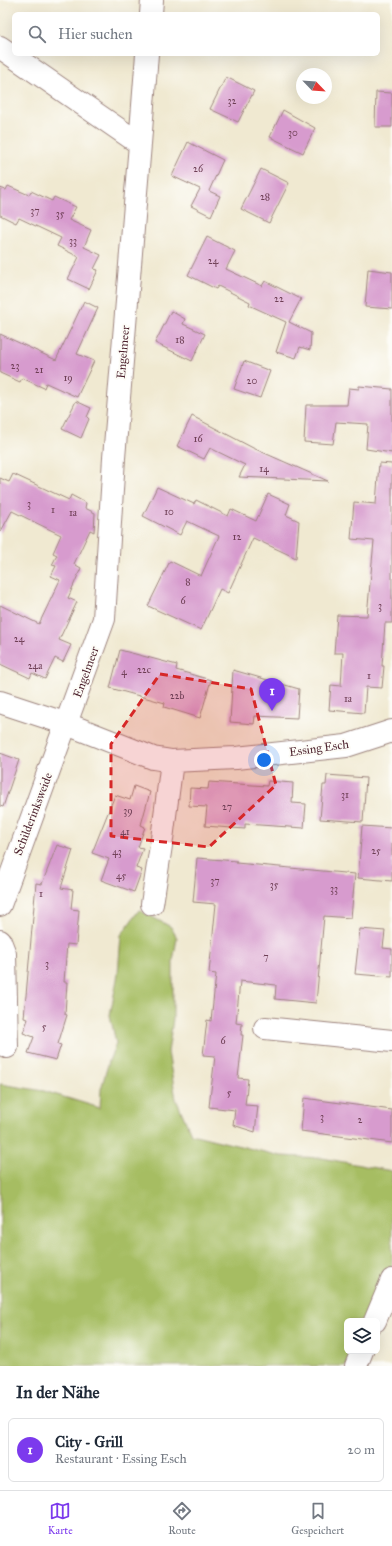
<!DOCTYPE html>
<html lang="de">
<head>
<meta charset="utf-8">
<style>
  body { margin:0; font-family:"IM FELL Great Primer",serif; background:#f6f6f7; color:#1f2937 }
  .controls { position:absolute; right:12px; bottom:12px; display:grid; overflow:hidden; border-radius:6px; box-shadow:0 4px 16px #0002 }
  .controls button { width:36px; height:36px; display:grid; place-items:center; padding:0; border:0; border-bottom:1px solid #e0e1e3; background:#fff; color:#1f2937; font:20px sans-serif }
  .compass { position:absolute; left:296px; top:68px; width:36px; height:36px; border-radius:50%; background:#fff; box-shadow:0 4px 16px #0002; rotate:115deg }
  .you { position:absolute; left:264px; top:760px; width:14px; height:14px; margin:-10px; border:3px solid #fff; border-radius:50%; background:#1a73e8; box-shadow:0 0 0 6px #1a73e833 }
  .badge { display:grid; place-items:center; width:26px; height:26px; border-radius:50%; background:#7c3aed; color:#fff; font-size:13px; font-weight:700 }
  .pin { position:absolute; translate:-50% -33px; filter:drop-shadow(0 1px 2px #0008) }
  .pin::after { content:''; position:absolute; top:21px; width:14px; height:12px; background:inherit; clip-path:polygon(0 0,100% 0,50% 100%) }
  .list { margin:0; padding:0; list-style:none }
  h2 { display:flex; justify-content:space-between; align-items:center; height:52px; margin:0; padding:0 16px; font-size:17px }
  h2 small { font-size:13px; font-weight:400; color:#747a83 }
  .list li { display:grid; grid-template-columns:26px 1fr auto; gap:12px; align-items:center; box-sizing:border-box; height:64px; margin:0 8px 8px; padding:0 8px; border:1px solid #e0e1e3; border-radius:6px }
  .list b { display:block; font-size:15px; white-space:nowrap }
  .list p { margin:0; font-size:13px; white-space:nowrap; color:#747a83 }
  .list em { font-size:13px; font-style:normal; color:#747a83 }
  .icon { flex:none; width:22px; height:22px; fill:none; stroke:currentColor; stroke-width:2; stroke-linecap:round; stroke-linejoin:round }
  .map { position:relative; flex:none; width:392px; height:1366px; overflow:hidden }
  .search { position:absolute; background:#fff; box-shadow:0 4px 16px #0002; left:12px; right:12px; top:12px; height:44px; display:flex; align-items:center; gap:10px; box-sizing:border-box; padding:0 14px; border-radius:6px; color:#747a83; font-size:15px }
  .sheet { height:124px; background:#fff }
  nav { display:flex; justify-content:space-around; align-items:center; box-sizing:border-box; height:56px; border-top:1px solid #e0e1e3; background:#fff; font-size:11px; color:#747a83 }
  nav a { display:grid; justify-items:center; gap:2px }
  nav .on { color:#7c3aed }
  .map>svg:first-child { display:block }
</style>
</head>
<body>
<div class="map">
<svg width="392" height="1366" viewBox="0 0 392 1366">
  <rect width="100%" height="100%" fill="#fdfcf7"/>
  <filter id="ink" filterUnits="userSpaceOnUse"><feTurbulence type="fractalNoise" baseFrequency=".025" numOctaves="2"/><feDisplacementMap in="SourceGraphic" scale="8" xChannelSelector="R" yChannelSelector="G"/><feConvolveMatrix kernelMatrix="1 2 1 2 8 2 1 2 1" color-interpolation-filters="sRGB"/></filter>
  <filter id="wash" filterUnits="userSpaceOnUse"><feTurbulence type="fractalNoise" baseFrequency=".012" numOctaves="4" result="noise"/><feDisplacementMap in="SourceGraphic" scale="16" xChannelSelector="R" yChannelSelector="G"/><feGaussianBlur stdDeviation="0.9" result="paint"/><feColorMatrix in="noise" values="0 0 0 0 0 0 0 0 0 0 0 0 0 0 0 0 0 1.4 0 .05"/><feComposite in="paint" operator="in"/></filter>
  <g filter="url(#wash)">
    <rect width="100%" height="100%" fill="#f0e9d1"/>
    <path fill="#a6bd62" stroke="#786e46" d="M139,910L171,927L177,938L173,961V1019L168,1052L176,1099L191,1134L281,1156L322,1158L392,1171V1265L369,1321H347V1351H356L349,1366H0V1084L44,1091L100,1108L101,1089L109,1061L116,1043L110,1015L118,974L121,935Z"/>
    <g id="blocks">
      <path fill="#d79bce" d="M226,77L254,91L238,122L210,109Z
        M376,92L392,93V127H375Z
        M283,110L315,128L303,153L270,137Z
        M188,142L223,160L209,191L220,196L211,216L191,206L200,189L172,176Z
        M261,169L289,183L269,223L241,209Z
        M8,186L29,195L31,191L52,201L54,197L76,207L69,220L91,230L84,247L101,255L94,269L98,270L89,289L68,279L79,257L57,246L61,238L19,218L16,223L0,215V188L6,190Z
        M207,237L235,251L226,269L262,286L265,281L301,299L289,322L311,333L310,350L300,347L296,358L276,352L286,322L249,305L250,302L218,286L216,289L188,275Z
        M368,269L392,272V309L365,307Z
        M84,301L98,308L77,354L94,361L77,397L46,383L44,388L22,378L20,382L0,373V334L56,360Z
        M171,311L185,319L183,324L205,334L192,361L155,343Z
        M244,361L270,371L260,398L234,389Z
        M359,386L392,389V453L366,449L368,424L336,422L333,444L304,442L306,405H347L349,388L359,389Z
        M76,401L91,408L87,417L89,419L81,438L62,429Z
        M192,416L253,448L328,481L239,477L245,465L210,448L204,459L177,446Z
        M379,463L392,464V623H385L382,666H384L382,688L366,687L364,713L329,710L331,685L341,686L343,653H334L337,615L367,616L374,541L351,539L354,502L376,504Z
        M13,474L69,500L71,495L86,503L85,508L95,513L94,532L90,530L74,564L81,568L68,598L77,602L59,640L71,645L63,662L55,658L45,679L32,673L30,678L0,664V605L39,624L60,580L51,576L56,566L52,565L57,555L53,553L61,535L12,511L0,533V478L9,482Z
        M157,487L194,504L196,500L228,516L231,509L256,521L268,494L290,504L286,515L299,521L296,558L253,538L228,593L220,589L201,630L148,606L170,561L201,576L219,536L187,521L180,535L143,516Z
        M120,650L177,665L176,670L211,680L200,718L164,707L165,703L110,688Z
        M233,670L299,689L297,718L255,716L254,724L230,722Z
        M0,753L19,760L3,807L0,806Z
        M327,775L366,778L363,822L320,819L323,785H326Z
        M268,781L293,783L292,803L306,804L304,828L245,824V829L205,826L207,807L189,806L190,788L208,789L209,782L267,786Z
        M134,786L150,792L141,825L145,827L138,847L143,848L136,868L142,870L134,892L101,880L109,859L92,853L115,795L130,800Z
        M362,826L392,828V881L358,878Z
        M57,845L73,850L61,888L73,890L71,909L79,910L76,945L67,944L64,982H67L65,1014L67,1015L58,1044L61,1045L56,1060L28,1053L34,1037L23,1033L28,1019L24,1018L36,883L42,884Z
        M197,858L237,861L236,863L355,874L351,918L324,916L316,1003L275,999L276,985L240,981L236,1023L242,1024L241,1035H243L238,1078L248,1079L245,1105L258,1106L255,1132L233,1125L235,1110L209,1107L215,1056L203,1055L207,1020L211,1021L216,974L209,973L216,904L193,902Z
        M360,929L385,931L383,948L392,949V977L355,974Z
        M304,1098L392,1110V1143L301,1131Z"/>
    </g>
  </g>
  <g filter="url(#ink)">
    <use href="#blocks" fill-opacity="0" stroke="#9d847e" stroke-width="1"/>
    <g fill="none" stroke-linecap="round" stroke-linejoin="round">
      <defs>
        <path id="minor" d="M151,14L152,0
          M0,47L140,144L114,458L104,619L0,905
          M140,144L147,54
          M0,702L67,724L153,758L172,761L236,758L346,746L392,731
          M152,904L162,839L172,761
          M0,941L5,954L7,1047
          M265,1028L392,1041
          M375,1321L392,1280
          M356,1366L362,1351"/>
      </defs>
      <use href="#minor" stroke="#9d847e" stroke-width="24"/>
      <use href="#minor" stroke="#fff" stroke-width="22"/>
    </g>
  </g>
  <path fill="#d62828" fill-opacity="0.2" stroke="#d62828" stroke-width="3" stroke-dasharray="8 5" stroke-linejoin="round" d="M160,674L251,689L276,785L209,847L111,836V744Z"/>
  <g text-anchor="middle" stroke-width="4" stroke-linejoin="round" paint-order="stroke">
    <g font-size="10" fill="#6d3e54">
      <text x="232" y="104">32</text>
      <text x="293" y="136">30</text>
      <text x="198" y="172">26</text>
      <text x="265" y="200">28</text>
      <text x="35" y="214">37</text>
      <text x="60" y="217">35</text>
      <text x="73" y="244">33</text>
      <text x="213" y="264">24</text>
      <text x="279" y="302">22</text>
      <text x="180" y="343">18</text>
      <text x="15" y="369">23</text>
      <text x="39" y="373">21</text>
      <text x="68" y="381">19</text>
      <text x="252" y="384">20</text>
      <text x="198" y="442">16</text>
      <text x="264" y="472">14</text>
      <text x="29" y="507">3</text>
      <text x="53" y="513">1</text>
      <text x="169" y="515">10</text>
      <text x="73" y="516">1a</text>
      <text x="237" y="540">12</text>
      <text x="188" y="585">8</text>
      <text x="183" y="604">6</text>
      <text x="380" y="609">3</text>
      <text x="19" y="642">24</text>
      <text x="35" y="669">24a</text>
      <text x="144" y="673">22c</text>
      <text x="124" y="675">4</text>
      <text x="369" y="679">1</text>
      <text x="177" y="699">22b</text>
      <text x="348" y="702">1a</text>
      <text x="345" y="798">31</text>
      <text x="227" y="810">27</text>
      <text x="128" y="814">39</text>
      <text x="125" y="835">41</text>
      <text x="376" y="854">25</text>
      <text x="117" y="855">43</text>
      <text x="121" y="879">45</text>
      <text x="215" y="884">37</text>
      <text x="274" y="888">35</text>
      <text x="334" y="892">33</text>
      <text x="41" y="897">1</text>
      <text x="266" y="960">7</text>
      <text x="47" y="967">3</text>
      <text x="44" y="1030">5</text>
      <text x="223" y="1044">6</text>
      <text x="229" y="1096">5</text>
      <text x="322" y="1120">3</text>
      <text x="360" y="1123">2</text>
    </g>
    <g font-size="12" fill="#4a1f2b" stroke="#fdfcf7">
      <text transform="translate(123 352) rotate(-85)" y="4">Engelmeer</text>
      <text transform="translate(86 672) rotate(-70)" y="4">Engelmeer</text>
      <text transform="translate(319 748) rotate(-8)" y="4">Essing Esch</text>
      <text transform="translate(33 814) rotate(-69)" y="4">Schilderinksweide</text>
    </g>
  </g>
</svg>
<div class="controls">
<button><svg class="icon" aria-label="layers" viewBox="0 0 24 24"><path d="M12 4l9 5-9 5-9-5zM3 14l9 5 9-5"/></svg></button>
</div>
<svg class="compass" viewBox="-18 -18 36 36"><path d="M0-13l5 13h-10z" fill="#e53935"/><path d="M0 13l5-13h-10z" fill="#747a83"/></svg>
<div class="you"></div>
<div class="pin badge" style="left:272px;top:711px">1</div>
<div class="search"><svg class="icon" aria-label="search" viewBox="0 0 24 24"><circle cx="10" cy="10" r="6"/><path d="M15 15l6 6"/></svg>Hier suchen</div>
</div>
<section class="sheet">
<h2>In der Nähe<small></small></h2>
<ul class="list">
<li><span class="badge">1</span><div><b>City - Grill</b><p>Restaurant · Essing Esch</p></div><em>20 m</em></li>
</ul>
</section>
<nav>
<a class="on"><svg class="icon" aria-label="map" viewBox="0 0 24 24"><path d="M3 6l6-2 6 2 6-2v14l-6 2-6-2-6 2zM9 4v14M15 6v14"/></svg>Karte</a>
<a><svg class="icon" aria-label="directions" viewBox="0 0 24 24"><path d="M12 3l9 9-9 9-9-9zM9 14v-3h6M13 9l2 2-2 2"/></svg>Route</a>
<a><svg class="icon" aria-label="saved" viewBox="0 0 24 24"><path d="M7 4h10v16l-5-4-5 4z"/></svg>Gespeichert</a>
</nav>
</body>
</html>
